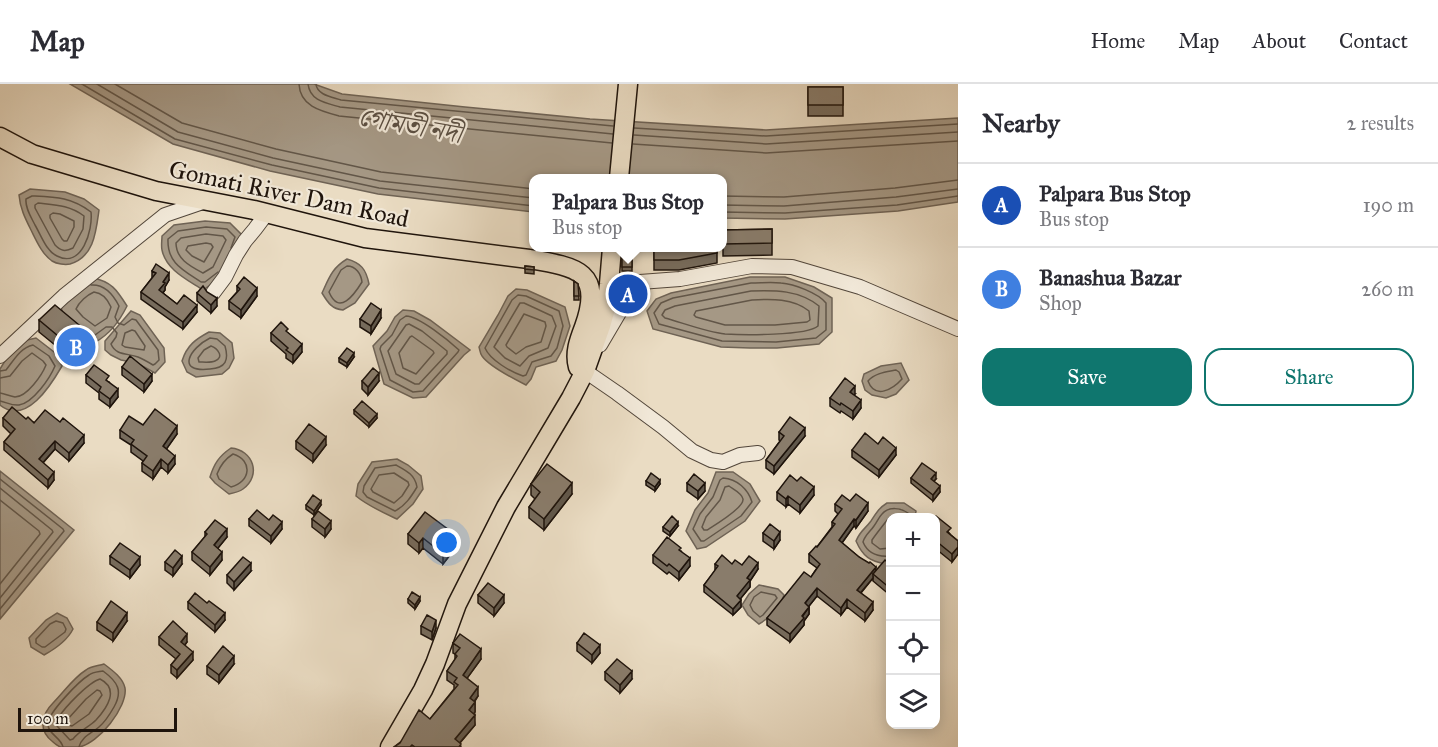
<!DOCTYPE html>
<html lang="en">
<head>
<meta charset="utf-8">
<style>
  body { margin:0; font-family:"IM FELL Great Primer","Noto Serif Bengali",serif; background:#f2f2f3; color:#2b2b33 }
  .controls { position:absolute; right:18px; bottom:18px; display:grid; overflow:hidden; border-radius:12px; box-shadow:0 3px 15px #0003 }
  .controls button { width:54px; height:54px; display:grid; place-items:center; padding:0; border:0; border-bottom:2px solid #e1e1e2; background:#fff; color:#2b2b33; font:30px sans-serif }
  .scale { position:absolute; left:18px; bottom:15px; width:159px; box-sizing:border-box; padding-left:6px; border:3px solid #1f140c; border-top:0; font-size:16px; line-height:21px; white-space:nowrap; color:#1f140c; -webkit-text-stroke:4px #f1e8d8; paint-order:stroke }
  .you { position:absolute; left:447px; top:459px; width:21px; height:21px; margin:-15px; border:4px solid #fff; border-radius:50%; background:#1a73e8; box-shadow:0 0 0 9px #1a73e833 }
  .badge { display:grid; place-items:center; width:39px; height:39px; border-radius:50%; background:#0f766e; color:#fff; font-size:20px; font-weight:700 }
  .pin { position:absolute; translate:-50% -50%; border:3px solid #fff; box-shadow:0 2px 6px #0006 }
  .popup { position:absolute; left:529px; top:90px; width:198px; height:78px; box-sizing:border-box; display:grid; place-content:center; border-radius:12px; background:#fff; filter:drop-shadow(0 2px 4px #0005); font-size:20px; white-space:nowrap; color:#7c7c81 }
  .popup b { font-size:22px; color:#2b2b33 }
  .popup::after { content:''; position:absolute; left:50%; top:100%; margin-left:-12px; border:12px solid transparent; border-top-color:#fff }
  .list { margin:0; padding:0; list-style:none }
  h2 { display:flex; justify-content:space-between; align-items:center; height:78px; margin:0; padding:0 24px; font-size:26px }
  h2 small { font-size:20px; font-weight:400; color:#7c7c81 }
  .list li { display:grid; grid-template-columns:39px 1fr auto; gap:18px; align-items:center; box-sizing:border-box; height:84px; padding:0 24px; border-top:2px solid #e1e1e2 }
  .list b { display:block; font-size:22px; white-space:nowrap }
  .list p { margin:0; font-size:20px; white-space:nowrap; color:#7c7c81 }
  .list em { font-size:20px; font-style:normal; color:#7c7c81 }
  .actions { display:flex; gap:12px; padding:18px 24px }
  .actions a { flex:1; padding:14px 0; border:2px solid #0f766e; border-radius:18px; text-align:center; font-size:21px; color:#0f766e }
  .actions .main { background:#0f766e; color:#fff }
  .icon { flex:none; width:33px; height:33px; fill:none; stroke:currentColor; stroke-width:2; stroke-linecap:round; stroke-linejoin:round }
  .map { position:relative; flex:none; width:958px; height:663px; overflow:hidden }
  header { display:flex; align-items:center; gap:36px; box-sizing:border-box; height:84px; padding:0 30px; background:#fff; border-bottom:2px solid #e1e1e2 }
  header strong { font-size:28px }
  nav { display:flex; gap:33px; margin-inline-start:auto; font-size:21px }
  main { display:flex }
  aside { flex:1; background:#fff }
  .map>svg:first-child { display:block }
</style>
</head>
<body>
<header>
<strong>Map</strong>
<nav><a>Home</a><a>Map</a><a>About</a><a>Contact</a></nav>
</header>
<main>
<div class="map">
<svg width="958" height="663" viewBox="0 0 958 663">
  <rect width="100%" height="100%" fill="#eadcc3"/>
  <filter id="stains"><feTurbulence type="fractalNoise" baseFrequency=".00333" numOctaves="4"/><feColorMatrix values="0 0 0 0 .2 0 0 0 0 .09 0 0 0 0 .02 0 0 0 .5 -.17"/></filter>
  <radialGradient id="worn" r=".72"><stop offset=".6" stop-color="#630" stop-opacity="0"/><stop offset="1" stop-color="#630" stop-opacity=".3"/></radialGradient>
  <path fill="#a59885" stroke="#6f6355" stroke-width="1.5" d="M70,0H314L342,10L465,23L590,35L766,46L958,34V118L898,127L785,135L723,134L722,94H534L533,128L378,110L270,87L173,60Z
    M30,105L65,108L84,115L99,126C96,148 94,173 70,180C65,181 57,180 52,177C42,170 36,156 31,146C25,134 20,124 19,111Z
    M205,137L230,139L243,152L223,192L203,206C188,196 166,186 162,166C161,162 162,156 162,152L174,141Z
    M347,175C361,179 366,185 369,200L355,219L343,226C332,225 328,219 322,209C329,194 332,184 347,175Z
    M750,193H785L814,203L832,214V248L819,260L777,264H750L721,263L653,245L647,227L656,215L671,209Z
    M92,194C111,197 117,206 127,222C119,238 110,250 94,259L63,232L61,222Z
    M516,205L527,206L565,223L570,242L562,266L556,277L536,283L531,295L526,301C514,295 489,282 482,272C480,270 480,266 479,263L498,231L508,212Z
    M403,226L414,227L430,236L470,266L464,271L426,313L413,314L384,300L373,262L387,247L395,233Z
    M131,227L140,231L164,264L165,278L155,289L137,279L121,276L111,271L105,266V257Z
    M209,248L220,249L232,259L234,274L229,284L222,290L196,293L187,288L182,277C187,261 196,255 209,248Z
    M36,254L54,268L62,282C51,301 26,342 0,321V285L11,267L27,256Z
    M901,279L909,296L896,310L886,314L872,311L865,306L862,297L864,290L881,282Z
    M231,364C253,366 262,391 243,405C239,408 234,409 229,410L215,399L210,393C214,380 219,372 231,364Z
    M397,375L408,381L421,392L423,405L413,420L397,435C382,428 368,422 356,412L358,400L372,378Z
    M0,387L74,446L0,535Z
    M716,388H733L750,400L760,417L745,437L706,463L697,465L686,447L695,426L708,409Z
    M887,419H904L916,427L915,433L890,434V475L886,480C870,477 863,473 856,457C860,447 865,445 871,437C876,429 879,424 887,419Z
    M759,501L778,505L784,511C780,523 770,534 759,540L748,531L742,521L749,510Z
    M57,529L67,534L73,545C67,557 55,565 44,571L31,563L29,554L46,536Z
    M104,580C112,586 123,594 125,604C128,623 98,660 79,663C74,663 65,663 61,663C59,663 54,659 53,658C38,647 41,631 53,619C64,608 73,594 86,586C91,582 98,582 104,580Z"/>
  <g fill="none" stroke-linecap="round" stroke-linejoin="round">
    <path stroke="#625648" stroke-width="1.5" d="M82,0L175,55L272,81L379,104L534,122
      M97,0L178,48L273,74L380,97L534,114
      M115,0L182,39L276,65L381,88L534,105
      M299,0C300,22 320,27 339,32L612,59
      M308,0C310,17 326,19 340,23L613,50
      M316,0C317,11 332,13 341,16L613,42
      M634,44L766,52L958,40
      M634,51L766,60L958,48
      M633,60L766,69L958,57
      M32,112C56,113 71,113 91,128C93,146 82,185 57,172C46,167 41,151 35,141C31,133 25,124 26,115Z
      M722,112L784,113L895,104L958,96
      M38,119C55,121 69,121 84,132L83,145L73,164C65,168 61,167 55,161L35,124V121Z
      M722,121L784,122L896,113L958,105
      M722,128L785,129L897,121L958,112
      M53,129L60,130L74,137V143L67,157H64L62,155L50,134V131Z
      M206,150L223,152L226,156L213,183L203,189C190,182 176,175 176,159L181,154Z
      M206,159L211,160L213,163L204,178L192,172L186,166L188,162Z
      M347,182C356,182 361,190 362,198C354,211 339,232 329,208L341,186Z
      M218,188L205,198H201C183,186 167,179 168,155L178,147L206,143L227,145L235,153L231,164
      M751,199C761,199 771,198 781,199C794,200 818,209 826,219V246L816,254L776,258L722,257L659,240L654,229L661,219L673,214Z
      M91,201C105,200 113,210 119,222L115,233L118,239L124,241L132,235L136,236L158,266L159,276L155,280L153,281C148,278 143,275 138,273C128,269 116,272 111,260L116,253L117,249L112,243H106L95,251L91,249
      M751,207C775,206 799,206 819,222L818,242C807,252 742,251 725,250C707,248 683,239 665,234L662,231L665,226L675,222Z
      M94,208C102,209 108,216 111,223L107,234L95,242L83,233L76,225C79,218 87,211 94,208Z
      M518,211L526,212L559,227L563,242L557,264L551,272L532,278L526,291L523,292C511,288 490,276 485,264L512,216Z
      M752,216C771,215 793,214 809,227L810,236L807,238L775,241H725L696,233L694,231L696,227Z
      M520,219H524L552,232L556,242L548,264L529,272L520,282L505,274L494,263Z
      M524,230L545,238L546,242L541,258L526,263L516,270L507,263L506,261Z
      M406,232C420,233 448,256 459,266L458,268L423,307L413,308L390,296L380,265L381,262L392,251L400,236Z
      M409,240L422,247L447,267V270L419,300H415L396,290L388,267L406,241Z
      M132,246L135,247L145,262L144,266L125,263L122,261L125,249Z
      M412,252L433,267L434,269L416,290L403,284L399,269L410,253Z
      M210,254L217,255L225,262C229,276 226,284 210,285C175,289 190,264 210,254Z
      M211,262C217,264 225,273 215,277C211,279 203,278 199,278L198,274L204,266Z
      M896,286L899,288L902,295C893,305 875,316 868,297C875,289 886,288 896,286Z
      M0,287L6,286C14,276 20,264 33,261L49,272L55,282C50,294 33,319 19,321C12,322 6,318 0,317
      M0,294L10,292L22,277L32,269L43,277L46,281C42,291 27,313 15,313C10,312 5,310 0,309
      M233,370C253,376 251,398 231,403L219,395L217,390C220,382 225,375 233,370Z
      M396,381C407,387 415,391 417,403C411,413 405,422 395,427L367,413L363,408L364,402L375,384Z
      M394,389L408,398L409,401L402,412L394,419L373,408L371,405L379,391Z
      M723,394C737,395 748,405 752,418L741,432L704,457H701L693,445L700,430L713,413L720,396Z
      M0,395L63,445L64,447L0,525
      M729,402C733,405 742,409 743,415C744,424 715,441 707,446H704L702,443L706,433L720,416L725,403Z
      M0,404L52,446L53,448L0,514
      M0,416L39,447L40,450L0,500
      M890,464L880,465L872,459V456C874,453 889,433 891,432C893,432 899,433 901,434
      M890,472C879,473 868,470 863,458C865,451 870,448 874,442C877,438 879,433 882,430C889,422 901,424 908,429L909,434
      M761,508L775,511L777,514L763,531L760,533L753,527L750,521L754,513Z
      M56,537L63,539L66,545L65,548L45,563H42L36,559V555L50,540Z
      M100,595C120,605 107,624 96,636C89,643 79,647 73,655L70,656L57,642C57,638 56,637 59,633C65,623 89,598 100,595Z
      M97,606L100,607L102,611L89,630L72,642L68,641L67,636L86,615Z
      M63,663C61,653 47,650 48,639C49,628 79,597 89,591C93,588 98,588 103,587C118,598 123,607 114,623C110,630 105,638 99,643C92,649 81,653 79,663"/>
    <defs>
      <path id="minor" d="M213,209L225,193L236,171L245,157L255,145L267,129
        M600,261L633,205L640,198L680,195L752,182L792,183L860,203L958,245
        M0,272L64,212L165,131L206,117
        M589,280L585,287L617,309L663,343L692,367L711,376L723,378L740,371L758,369"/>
      <path id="major" d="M0,53L32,70L156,107L254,126L365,154L529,175C577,183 604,187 584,243C579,256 574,269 578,283L585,287
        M619,94L628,0
        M390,663L423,606L435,580L457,520L506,423L571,314L585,287L601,242L606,224L609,200L612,164"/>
    </defs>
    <use href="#minor" stroke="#52463a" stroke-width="16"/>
    <use href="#major" stroke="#1f140c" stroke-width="21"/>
    <use href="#minor" stroke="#f1e8d8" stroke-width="14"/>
    <use href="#major" stroke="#eadcc3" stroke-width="18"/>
  </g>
  <path fill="#766b5c" stroke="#1f140c" stroke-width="1.5" d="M808,3H843V32H808Z
    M772,145V171L723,172V146Z
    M654,164H717V179L679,186H654Z
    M622,171H632V187H622Z
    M525,182L534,183V190L525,189Z
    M152,187L169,196L165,203V206L163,209L177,220L197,228L183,245L141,215V208L152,194Z
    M574,197L578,200L579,216H574Z
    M237,202L257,212L241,234L229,225V217L237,208Z
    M197,209L217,222L211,229L197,217Z
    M381,234L371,250L360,243V235Z
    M39,236L96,267L82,283L39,248Z
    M271,249H288L302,268L293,279L286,274V270L271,257Z
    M354,273L347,283L339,278V274Z
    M122,283L152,297L144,308L122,291Z
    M86,291L109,298L118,313L110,323L99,315V309L86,299Z
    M362,297H379L368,311L362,305Z
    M855,310L854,311L861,324L853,335L841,327L840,329L830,322V314Z
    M354,326L377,334L369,343L354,330Z
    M3,334L26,335L84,359L69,377L55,365L43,379L54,396L48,404L4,366V358L11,350L3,342Z
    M143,341L177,350L166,365L175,380L168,389L161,383L153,395L142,387V379L143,377L131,368V361L120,354V346Z
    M779,348L805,352L774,390L766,384V376L780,357L779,356Z
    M296,357L326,361L313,378L296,365Z
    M878,360L896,371L879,393L852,373V366Z
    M911,394L936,395L934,397L940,408L933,417L911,399Z
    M646,397L660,400L655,407L646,401Z
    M797,397L814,411L800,429L788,420L786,423L777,416V408Z
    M687,399L705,407L698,415L687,407Z
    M531,400L572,410L544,446L529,434V423L535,415L531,411Z
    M850,417L868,427L856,444L854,442L842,459L876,487L891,481V512L873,497V494L861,509L873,526L865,537L847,523L841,531L817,512L809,522V530L804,537V541L790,558L767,541V534L811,493L817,484L809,478V470L817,463L832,443V438L838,430L835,427V420Z
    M306,421H321L314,431L306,425Z
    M936,434L951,451L958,457V470L952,478L936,465Z
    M249,435L269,436L282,445L271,459L249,442Z
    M312,435L331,445L325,453L312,443Z
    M678,442L670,452L663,447V443Z
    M205,448L227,453L218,464L222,476L210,491L192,476V468L205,453Z
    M763,449L780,456L774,465L763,457Z
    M408,450L457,462L443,480L423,464L419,469L408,460Z
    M681,467L690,482L679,496L669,488L667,490L653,479V471Z
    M110,472L140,481L130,494L110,480Z
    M165,478L182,480L173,492L165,486Z
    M715,480H732L758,485L750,497V503L740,515L741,523L733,531L704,508V501L715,487Z
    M251,487L234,506L227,499V491Z
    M478,511L504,519L494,532L478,519Z
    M408,515L420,517L415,525L408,519Z
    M188,518L225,536L215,548L188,525Z
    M127,537L113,557L97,546V538Z
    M421,542L436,544L432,556L421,550Z
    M159,553L187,558L185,561L193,576L177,594L171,589V581L176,575L159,561Z
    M453,559L481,575L467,594L478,612L475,617V628L473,630L475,641L460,659L461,663H394L430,635L454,605V601L447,596V587L455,576V570L453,569Z
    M577,559L600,569L592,579L577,567Z
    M234,580L219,599L207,590V582Z
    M605,588L632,595L620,609L605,596Z"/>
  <path fill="#60574b" stroke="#1f140c" stroke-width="1.5" d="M169,189V196L165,203V206L159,213V206L163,198Z
    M257,204V212L241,234V226Z
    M217,214V222L211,229V221Z
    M197,221V228L183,245V238Z
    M381,226V234L371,250V242Z
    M96,255V267L82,283V272Z
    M302,260V268L293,279V271Z
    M354,269V273L347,283V279Z
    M379,289V297L368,311V303Z
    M152,290V297L144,308V300Z
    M855,302V310L850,316V308Z
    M118,305V313L110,323V315Z
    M861,316V324L853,335V327Z
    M377,330V334L369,343V339Z
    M177,342V350L163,370V362Z
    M805,344V352L774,390V382Z
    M84,351V359L69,377V369Z
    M326,353V361L313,378V370Z
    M55,357V365L39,383V375Z
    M896,364V371L879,393V386Z
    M175,372V380L168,389V381Z
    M161,375V383L153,395V387Z
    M54,388V396L48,404V396Z
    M936,389V395L931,400V395Z
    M660,396V400L655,407V403Z
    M572,399V410L544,446V435Z
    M705,399V407L698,415V407Z
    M940,402V408L933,417V411Z
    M814,403V411L800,429V421Z
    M788,412V420L786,423V415Z
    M321,417V421L314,431V427Z
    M868,419V427L856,444V436Z
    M854,435V442L839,463V456Z
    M331,437V445L325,453V445Z
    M282,438V445L271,459V452Z
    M678,438V442L670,452V448Z
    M227,445V453L214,469V461Z
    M780,448V456L774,465V457Z
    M457,452V462L443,480V470Z
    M423,454V464L419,469V459Z
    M958,463V470L952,478V470Z
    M222,468V476L210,491V483Z
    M182,472V480L173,492V484Z
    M140,473V481L130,494V486Z
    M690,474V482L679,496V488Z
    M251,479V487L234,506V498Z
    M758,479V485L750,497V503L737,519V512L747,494Z
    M876,483V490H873V494L857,513V506Z
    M817,504V512L805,527V519Z
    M504,511V519L494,532V524Z
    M420,513V517L415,525V521Z
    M847,515V523L841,531V524Z
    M741,516V523L733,531V525Z
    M873,518V526L865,537V529Z
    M809,523V530L804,537V541L790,558V550Z
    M127,529V537L113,557V549Z
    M225,529V536L215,548V541Z
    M436,536V544L432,556V548Z
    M187,550V558L181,565V558Z
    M600,561V569L592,579V571Z
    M481,565V575L463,600V591Z
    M193,568V576L177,594V586Z
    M234,572V580L219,599V591Z
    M632,587V595L620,609V601Z
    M478,603V612L470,623V614Z
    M475,618V628L469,636V626Z
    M475,631V641L456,663L455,655Z"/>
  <path fill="#897c6b" stroke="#1f140c" stroke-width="1.5" d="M808,3H843V21H808Z
    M772,145V159L723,160V146Z
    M654,164H717V169L679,176H654Z
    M622,171H632V183H622Z
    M156,180L169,189L163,198L165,199L159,206L177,220L184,211L197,221L183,238L141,208L156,189L152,187Z
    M525,182L534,183V186L525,185Z
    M244,193L257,204L241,226L229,217L240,205L237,202Z
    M574,197L578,200L579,212H574Z
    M203,202L207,208L217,214L211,221L197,209Z
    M371,219L381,226L371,242L360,235Z
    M55,221L96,255L82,272L39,236Z
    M281,238L288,245L286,247L302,260L293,271L286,266L288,264L271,249Z
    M347,264L354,269L347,279L339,274Z
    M130,272L152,290L144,300L122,283Z
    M94,281L109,292L106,296L118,305L110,315L99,307L101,303L86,291Z
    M373,284L379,289L368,303L362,297Z
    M845,294L855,302L850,308L861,316L853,327L841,319L840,321L830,314Z
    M362,317L377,330L369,339L354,326Z
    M12,323L26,335L28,333L34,339L45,326L60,338L63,334L84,351L69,369L55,357L39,375L54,388L48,396L4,358L15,345L3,334Z
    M155,325L177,342L163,362L175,372L168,381L161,375L153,387L142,379L147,372L131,360L134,356L120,346L129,332L143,341Z
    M790,333L805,344L774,382L766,376L784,352L779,348Z
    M309,340L326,353L313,370L296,357Z
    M865,349L878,360L883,353L896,364L879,386L852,366Z
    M922,379L936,389L931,395L940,402L933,411L911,394Z
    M547,380L572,399L544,435L529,423L540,408L531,400Z
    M651,389L660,396L655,403L646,397Z
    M694,390L705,399L698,407L687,399Z
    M790,391L797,397L801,393L814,403L800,421L788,412L786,415L777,408Z
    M856,410L868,419L856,436L854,435L839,456L859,473L869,479L870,478L876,483L857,506L873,518L865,529L847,515L841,524L817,504L805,519L809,523L802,532L804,534L790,550L767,534L804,488L811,493L820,480L809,470L816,462L817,463L835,440L832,438L842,425L835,420L842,411L850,417Z
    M313,411L321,417L314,427L306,421Z
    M257,426L269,436L273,431L282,438L271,452L249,435Z
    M318,427L331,437L325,445L312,435Z
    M425,428L457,452L443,470L423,454L419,459L408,450Z
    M672,432L678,438L670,448L663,443Z
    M936,432L951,444L947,448L958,457V463L952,470L936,457V434H934Z
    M215,436L227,445L214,461L222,468L210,483L192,468L207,450L205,448Z
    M770,440L780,448L774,457L763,449Z
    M667,453L681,464L679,466L690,474L679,488L669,480L667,482L653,471Z
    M120,459L140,473L130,486L110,472Z
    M175,466L182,472L173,484L165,478Z
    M722,471L732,480L735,476L742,481L749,472L758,479L747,494L750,496L737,512L741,516L733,525L704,501L718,482L715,480Z
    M243,473L251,479L234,498L227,491Z
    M885,476L891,481V505L873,490Z
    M488,499L504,511L494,524L478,511Z
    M412,508L420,513L415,521L408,515Z
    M195,509L207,519L209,517L225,529L215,541L188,518Z
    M111,517L127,529L113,549L97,538Z
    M427,531L436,536L432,548L421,542Z
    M173,537L187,550L181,558L193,568L177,586L171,581L180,570L159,553Z
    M584,549L600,561L592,571L577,559Z
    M460,550L481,565L463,591L478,603L470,614L475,618L469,626L475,631L455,655L461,660L459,663H415L412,661L410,663H394L400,659L419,626L430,635L458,601L454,598L457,594L447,587L457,572L455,570L460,564L453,559Z
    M223,562L234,572L219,591L207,582Z
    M617,575L632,587L620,601L605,588Z"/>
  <g text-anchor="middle" stroke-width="4.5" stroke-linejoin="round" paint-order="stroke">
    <g font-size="24" fill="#1f140c" stroke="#f1e8d8">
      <text transform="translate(289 110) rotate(12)" y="8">Gomati River Dam Road</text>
    </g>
    <g font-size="26" font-style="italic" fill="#5b4f42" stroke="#f1e8d8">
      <text transform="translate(410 41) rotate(10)" y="9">গোমতী নদী</text>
    </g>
  </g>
  <rect width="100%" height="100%" filter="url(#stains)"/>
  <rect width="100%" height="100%" fill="url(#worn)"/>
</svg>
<div class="controls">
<button>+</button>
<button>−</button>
<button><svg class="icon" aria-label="locate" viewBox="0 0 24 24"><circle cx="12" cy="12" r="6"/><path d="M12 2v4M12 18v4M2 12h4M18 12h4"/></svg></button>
<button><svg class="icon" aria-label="layers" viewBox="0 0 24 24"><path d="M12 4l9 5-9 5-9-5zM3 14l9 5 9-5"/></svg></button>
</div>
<div class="scale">100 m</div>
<div class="you"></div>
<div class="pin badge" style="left:628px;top:210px;background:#1a4fb4">A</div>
<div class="popup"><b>Palpara Bus Stop</b>Bus stop</div>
<div class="pin badge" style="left:76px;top:263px;background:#3f7fe0">B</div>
</div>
<aside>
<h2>Nearby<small>2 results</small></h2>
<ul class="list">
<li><span class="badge" style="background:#1a4fb4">A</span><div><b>Palpara Bus Stop</b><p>Bus stop</p></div><em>190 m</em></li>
<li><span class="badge" style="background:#3f7fe0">B</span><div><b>Banashua Bazar</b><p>Shop</p></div><em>260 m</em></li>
</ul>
<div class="actions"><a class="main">Save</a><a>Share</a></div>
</aside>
</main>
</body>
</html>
